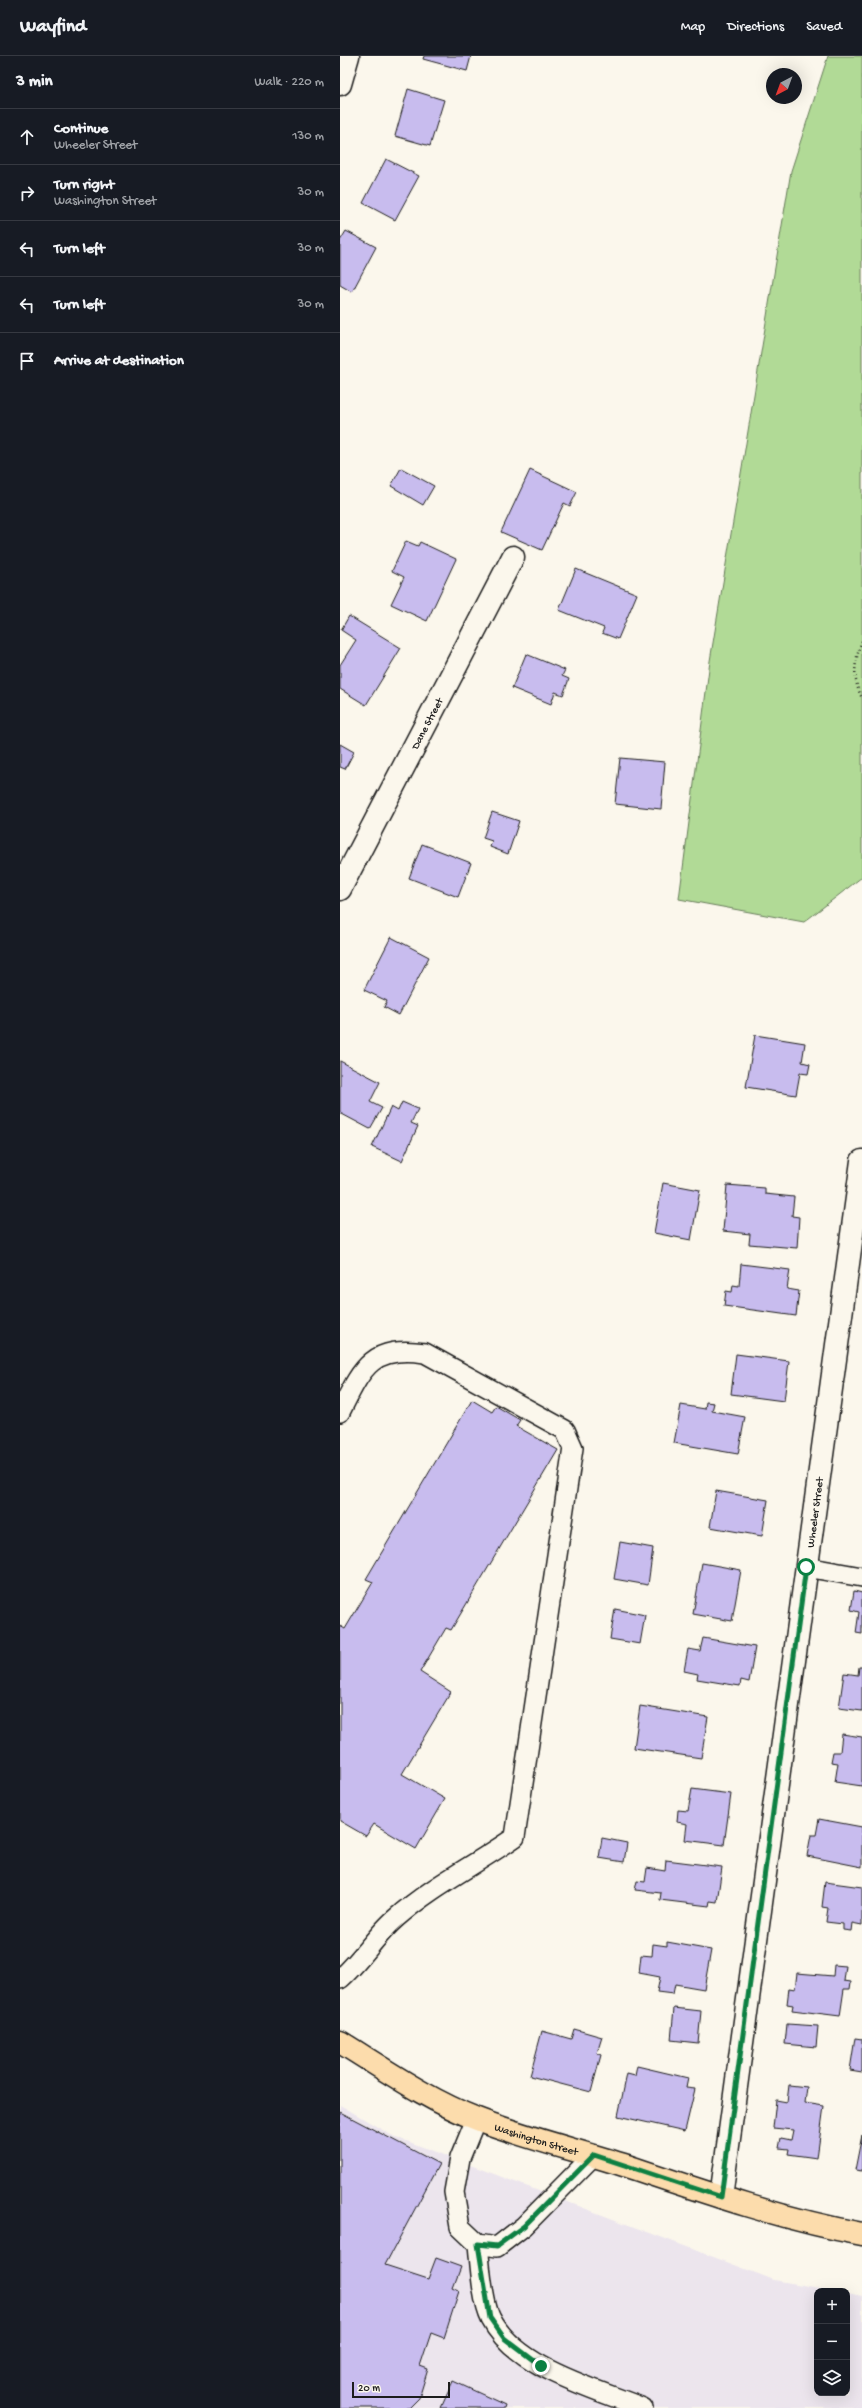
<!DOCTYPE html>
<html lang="en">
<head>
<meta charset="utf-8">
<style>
  body { margin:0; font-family:"Gochi Hand",sans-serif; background:#242831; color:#f1f3f6 }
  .controls { position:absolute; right:12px; bottom:12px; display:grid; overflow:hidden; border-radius:8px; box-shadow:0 4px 16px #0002 }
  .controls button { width:36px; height:36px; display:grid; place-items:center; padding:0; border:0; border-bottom:1px solid #363941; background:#171b24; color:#f1f3f6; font:20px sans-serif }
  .compass { position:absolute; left:426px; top:12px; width:36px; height:36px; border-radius:50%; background:#171b24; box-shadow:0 4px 16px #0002; rotate:221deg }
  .scale { position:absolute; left:12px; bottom:10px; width:98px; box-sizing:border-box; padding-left:4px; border:2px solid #1c1c1c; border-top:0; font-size:11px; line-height:14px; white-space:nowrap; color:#1c1c1c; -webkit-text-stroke:3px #fbf7ec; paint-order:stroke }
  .stop { position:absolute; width:12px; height:12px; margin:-9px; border:3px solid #0b8043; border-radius:50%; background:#fff }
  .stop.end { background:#0b8043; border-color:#fff; box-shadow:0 1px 4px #0008 }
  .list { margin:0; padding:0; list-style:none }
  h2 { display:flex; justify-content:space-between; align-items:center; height:52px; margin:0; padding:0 16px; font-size:17px }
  h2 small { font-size:13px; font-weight:400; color:#9ea1a6 }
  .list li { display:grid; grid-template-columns:26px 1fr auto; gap:12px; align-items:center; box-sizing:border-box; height:56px; padding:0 16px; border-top:1px solid #363941 }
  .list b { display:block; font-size:15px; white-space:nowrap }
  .list p { margin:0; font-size:13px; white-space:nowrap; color:#9ea1a6 }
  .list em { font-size:13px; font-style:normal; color:#9ea1a6 }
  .icon { flex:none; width:22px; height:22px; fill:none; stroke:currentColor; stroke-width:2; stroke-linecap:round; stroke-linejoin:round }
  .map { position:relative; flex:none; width:522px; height:2352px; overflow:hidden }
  header { display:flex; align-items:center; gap:24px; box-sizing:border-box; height:56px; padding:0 20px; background:#171b24; border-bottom:1px solid #363941 }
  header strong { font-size:19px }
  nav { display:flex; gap:22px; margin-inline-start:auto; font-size:14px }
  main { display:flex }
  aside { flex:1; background:#171b24 }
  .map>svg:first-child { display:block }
</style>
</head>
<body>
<header>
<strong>Wayfind</strong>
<nav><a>Map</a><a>Directions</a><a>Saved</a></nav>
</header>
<main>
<aside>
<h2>3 min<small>Walk · 220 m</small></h2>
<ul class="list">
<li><svg class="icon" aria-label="ahead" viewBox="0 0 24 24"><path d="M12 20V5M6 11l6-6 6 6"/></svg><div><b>Continue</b><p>Wheeler Street</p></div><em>130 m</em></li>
<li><svg class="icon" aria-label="right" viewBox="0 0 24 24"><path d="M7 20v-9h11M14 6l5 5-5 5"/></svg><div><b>Turn right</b><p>Washington Street</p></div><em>30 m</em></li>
<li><svg class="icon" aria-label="left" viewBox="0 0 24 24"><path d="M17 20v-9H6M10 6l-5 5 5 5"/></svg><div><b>Turn left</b></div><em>30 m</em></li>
<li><svg class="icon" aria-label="left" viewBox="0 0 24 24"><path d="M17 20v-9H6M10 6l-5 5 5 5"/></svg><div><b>Turn left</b></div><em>30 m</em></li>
<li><svg class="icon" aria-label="arrive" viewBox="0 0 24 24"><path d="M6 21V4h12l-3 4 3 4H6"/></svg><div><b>Arrive at destination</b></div></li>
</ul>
</aside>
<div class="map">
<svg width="522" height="2352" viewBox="0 0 522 2352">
  <rect width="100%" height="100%" fill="#fbf7ec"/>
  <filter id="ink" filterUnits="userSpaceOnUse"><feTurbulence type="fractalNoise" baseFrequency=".025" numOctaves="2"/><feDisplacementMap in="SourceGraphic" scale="8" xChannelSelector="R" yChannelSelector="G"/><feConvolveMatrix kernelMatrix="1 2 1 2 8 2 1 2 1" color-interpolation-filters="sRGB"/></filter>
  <g filter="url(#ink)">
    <path fill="#ece5ed" d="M0,2049L51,2079L434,2224L496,2235H477V2337H507V2237L522,2240V2352H0Z"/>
    <path fill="#b1da96" stroke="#667b59" d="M488,0H522V821L464,866L339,843L370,605L451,115Z"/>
    <path fill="#c8bcee" stroke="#1c1c1c" d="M84,0H131L127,15L83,3Z
      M68,33L104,44L90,90L55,80Z
      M46,103L79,120L55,164L23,147Z
      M6,175L36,191L12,236L0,229V185Z
      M61,412L94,430L83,449L51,430Z
      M190,414L237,436L230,450L224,447L202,494L161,476Z
      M66,485L78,490L80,486L116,503L87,565L51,548L64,521L52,515Z
      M236,513L297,538L278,583L262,577L264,572L219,554Z
      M9,560L61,592L26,649L0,633V609L16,584L1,574Z
      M186,598L225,614L222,620L229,623L223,639L215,636L211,648L172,632Z
      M0,688L14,696L5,713L0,711Z
      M280,702L325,706L321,753L275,748Z
      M152,756L179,765L168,798L150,791L152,785L143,782Z
      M82,788L131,807L118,841L69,822Z
      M51,881L89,901L59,959L44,951L47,945L24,934Z
      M415,979L465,987L462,1006L470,1008L468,1018L460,1017L456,1039L406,1031Z
      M0,1005L40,1026L30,1046L42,1052L30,1073L0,1057Z
      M62,1046L78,1053L71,1067L78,1070L62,1105L32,1091L51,1051L58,1055Z
      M323,1127L360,1134L351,1184L314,1177Z
      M387,1129L425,1132V1138L454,1141L452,1160L459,1161L457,1192L409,1188L410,1178L383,1175Z
      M401,1208L450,1214L447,1233L459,1235L456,1260L384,1250L386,1235L392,1236L393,1229L399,1230Z
      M396,1298L449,1305L444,1345L391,1338Z
      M132,1344L152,1356L156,1350L180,1364L176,1370L218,1394L111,1574L106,1572L80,1616L111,1636L62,1718L105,1743L76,1793L34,1768L26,1780L0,1765V1570L5,1573L33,1526L26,1523Z
      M366,1346L374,1347L372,1355L405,1361L398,1398L334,1387L341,1349L365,1353Z
      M376,1435L428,1444L422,1480L370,1471Z
      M280,1486L313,1492L308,1529L274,1523Z
      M362,1507L401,1514L392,1565L353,1558Z
      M514,1535L522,1537V1578L516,1577L519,1556L511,1554Z
      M275,1553L305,1559L300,1588L270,1583Z
      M363,1582L415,1591L409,1626L401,1624L400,1630L357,1623L358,1618L344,1615L348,1593L360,1595Z
      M519,1611H522V1655L499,1652L504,1617L518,1619Z
      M300,1650L368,1661L361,1702L294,1692Z
      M502,1678L522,1681V1730L495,1726L498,1707L491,1706L493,1696H500Z
      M352,1733L391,1738L384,1789L345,1784L347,1768L337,1766L338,1754L348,1755Z
      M479,1763L522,1771V1811L467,1800L471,1779H476Z
      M262,1782L287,1787L284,1806L259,1802Z
      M326,1804L382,1811L377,1846L370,1845L369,1850L320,1844L321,1837L295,1834L297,1825L305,1826L307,1812L325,1815Z
      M485,1826L522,1831V1869L512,1867L511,1875L503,1874V1868L486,1866L488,1852L482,1851Z
      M327,1886L371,1894L364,1933L335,1928L333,1938L317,1936L320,1921L299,1917L301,1899L312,1900L313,1888L327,1890Z
      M494,1909L506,1910L504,1925L511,1926L510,1933H504L500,1960L452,1954L453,1949L447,1948L449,1932L455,1933L457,1917L493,1920Z
      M334,1952L361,1955L358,1987L331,1984Z
      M447,1968L478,1970L476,1991L445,1988Z
      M234,1973L262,1981L257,1997L261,1999L251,2036L190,2020L202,1975L231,1983Z
      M515,1982L522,1983V2016L510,2014Z
      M297,2010L348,2022L346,2032L355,2033L345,2075L278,2060L287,2018L295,2020Z
      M449,2029L467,2031L465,2047L484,2050L477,2102L448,2098L449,2093L439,2092L441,2082L451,2084L453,2074L433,2072L436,2044L447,2046Z
      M0,2056L99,2108L45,2209L88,2223L96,2202L121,2211L113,2232L119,2235L104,2282L91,2277L80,2310L88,2313L79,2342L69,2352H0Z
      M522,2079V2115L515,2114Z
      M113,2325L165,2349L164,2352H101Z"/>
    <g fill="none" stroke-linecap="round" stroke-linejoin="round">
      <defs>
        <path id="lane" d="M0,1356C22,1312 31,1289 85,1297L225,1374L233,1392L175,1781C135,1809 92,1830 56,1862C35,1880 21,1905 0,1923
          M466,1511L522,1521
          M136,2063L120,2102L114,2136L120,2171L138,2188L157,2191L184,2170L254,2099
          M138,2188C140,2207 142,2246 151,2263C176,2312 254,2332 303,2352"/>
        <g id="street">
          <path d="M0,28L8,0"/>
          <path id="s1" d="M0,833L173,501"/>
          <path id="s2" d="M381,2141L522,1105"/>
        </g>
        <g id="primary">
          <path id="s3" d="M0,1986C44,2013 88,2044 137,2063C186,2082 237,2094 287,2110C364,2136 442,2163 522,2178"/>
        </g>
      </defs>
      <use href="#lane" stroke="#1c1c1c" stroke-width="22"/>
      <use href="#street" stroke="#1c1c1c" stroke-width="25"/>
      <use href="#primary" stroke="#1c1c1c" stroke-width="25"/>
      <path stroke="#1c1c1c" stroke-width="2.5" stroke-dasharray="1 3" stroke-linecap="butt" d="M522,585C514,606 512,622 522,642"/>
      <use href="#lane" stroke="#fbf7ec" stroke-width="19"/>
      <use href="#street" stroke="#fbf7ec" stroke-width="22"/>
      <use href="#primary" stroke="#fcdcac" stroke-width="22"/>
    </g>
  </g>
  <g fill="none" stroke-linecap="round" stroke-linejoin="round" filter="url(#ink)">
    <path stroke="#0b8043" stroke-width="5" d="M201,2310L164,2282L150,2262L138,2188L157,2190L184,2170L254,2099L381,2141L466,1511"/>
  </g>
  <g text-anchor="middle" stroke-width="3.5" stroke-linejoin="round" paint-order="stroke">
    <g font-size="11" fill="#1c1c1c" stroke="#fbf7ec">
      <text dy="4" stroke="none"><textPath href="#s1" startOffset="187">Dane Street</textPath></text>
      <text dy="4" stroke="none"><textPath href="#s2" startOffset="691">Wheeler Street</textPath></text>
      <text dy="4" stroke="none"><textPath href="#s3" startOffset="220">Washington Street</textPath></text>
    </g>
  </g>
</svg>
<div class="controls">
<button>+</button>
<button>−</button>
<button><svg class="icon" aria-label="layers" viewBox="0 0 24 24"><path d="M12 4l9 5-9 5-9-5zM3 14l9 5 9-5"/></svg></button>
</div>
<svg class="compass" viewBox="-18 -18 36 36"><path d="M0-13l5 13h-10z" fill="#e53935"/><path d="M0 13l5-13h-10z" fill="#9ea1a6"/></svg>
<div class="scale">20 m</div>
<div class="stop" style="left:466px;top:1511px"></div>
<div class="stop end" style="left:201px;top:2310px"></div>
</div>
</main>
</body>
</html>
